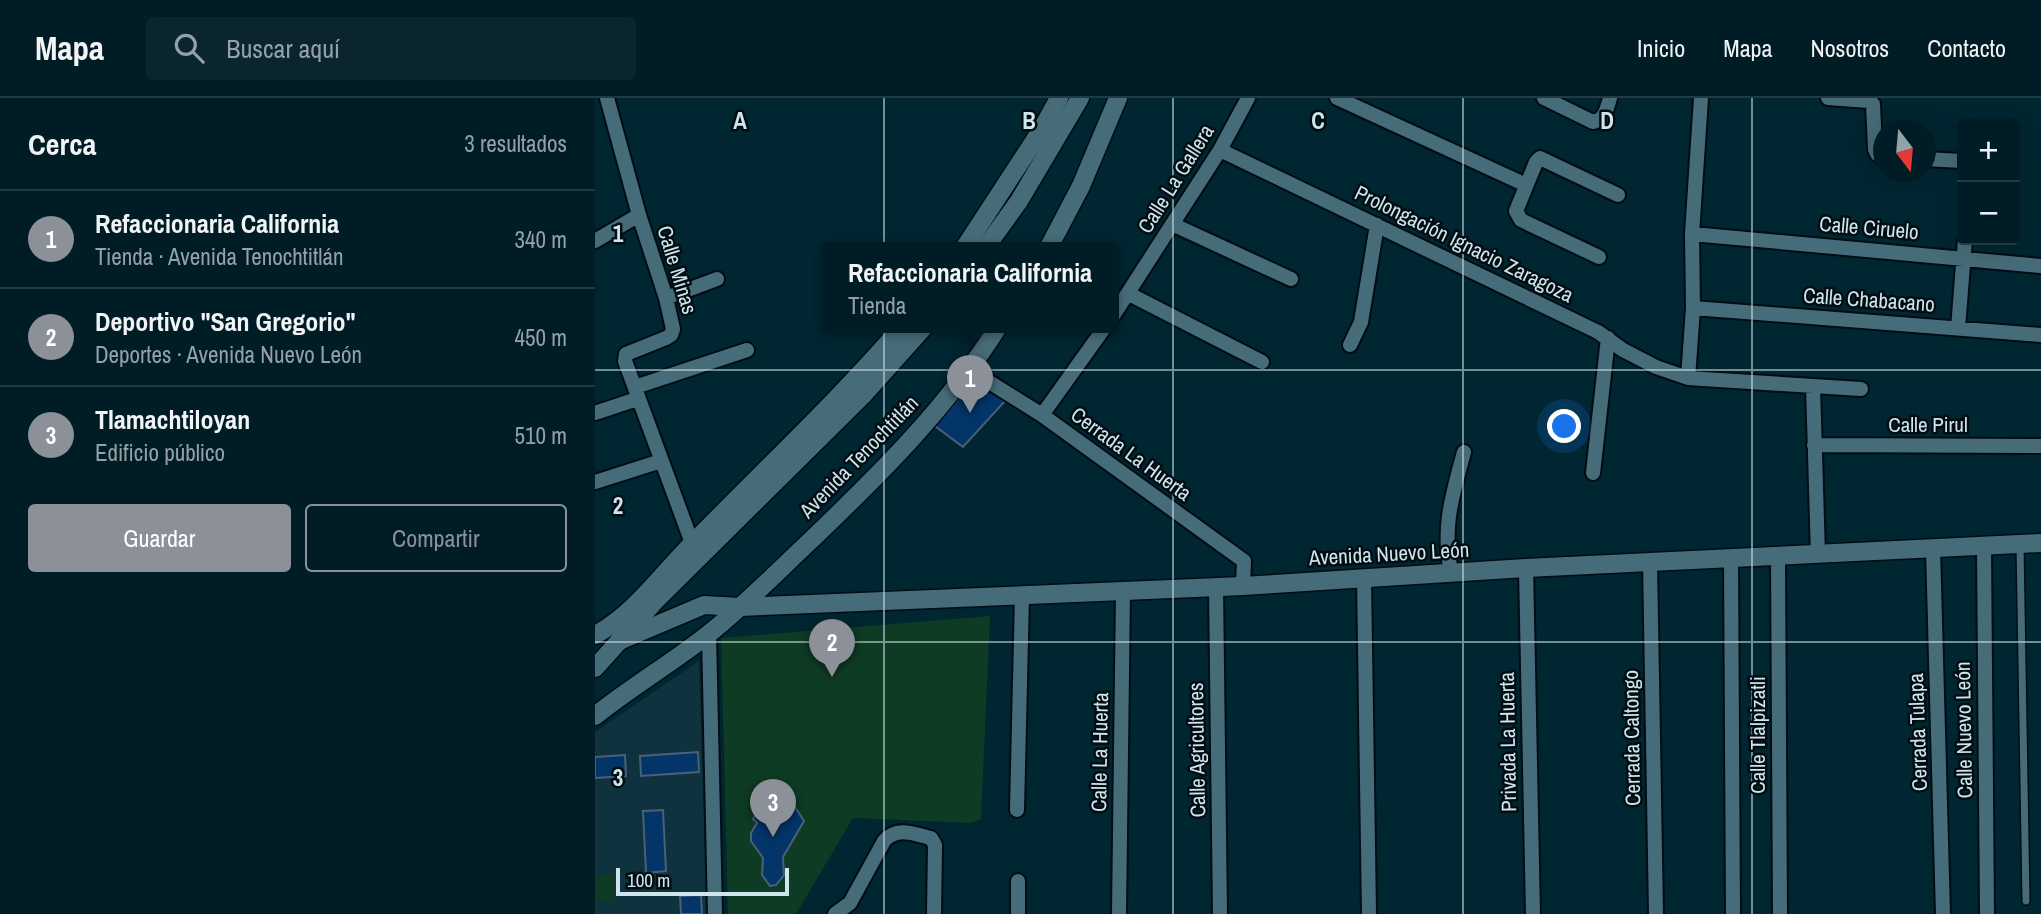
<!DOCTYPE html>
<html lang="es">
<head>
<meta charset="utf-8">
<style>
  body { margin:0; font-family:"Archivo Narrow",sans-serif; background:#0a252d; color:#f1f3f6 }
  .controls { position:absolute; right:21px; top:21px; display:grid; overflow:hidden; border-radius:7px; box-shadow:0 7px 28px #0002 }
  .controls button { width:63px; height:63px; display:grid; place-items:center; padding:0; border:0; border-bottom:2px solid #223a42; background:#001c25; color:#f1f3f6; font:35px sans-serif }
  .compass { position:absolute; left:1278px; top:21px; width:63px; height:63px; border-radius:50%; background:#001c25; box-shadow:0 7px 28px #0002; rotate:164deg }
  .scale { position:absolute; left:21px; bottom:18px; width:173px; box-sizing:border-box; padding-left:7px; border:4px solid #d0e4eb; border-top:0; font-size:19px; line-height:24px; white-space:nowrap; color:#d0e4eb; -webkit-text-stroke:5px #010d12; paint-order:stroke }
  .you { position:absolute; left:970px; top:329px; width:24px; height:24px; margin:-18px; border:5px solid #fff; border-radius:50%; background:#1a73e8; box-shadow:0 0 0 10px #1a73e833 }
  .badge { display:grid; place-items:center; width:46px; height:46px; border-radius:50%; background:#8c9099; color:#fff; font-size:23px; font-weight:700 }
  .pin { position:absolute; translate:-50% -58px; filter:drop-shadow(0 2px 4px #0008) }
  .pin::after { content:''; position:absolute; top:37px; width:24px; height:21px; background:inherit; clip-path:polygon(0 0,100% 0,50% 100%) }
  .popup { position:absolute; left:226px; top:144px; width:298px; height:91px; box-sizing:border-box; display:grid; place-content:center; border-radius:7px; background:#001c25; filter:drop-shadow(0 2px 5px #0005); font-size:23px; white-space:nowrap; color:#95a1a7 }
  .popup b { font-size:26px; color:#f1f3f6 }
  .popup::after { content:''; position:absolute; left:50%; top:100%; margin-left:-14px; border:14px solid transparent; border-top-color:#001c25 }
  .list { margin:0; padding:0; list-style:none }
  h2 { display:flex; justify-content:space-between; align-items:center; height:91px; margin:0; padding:0 28px; font-size:30px }
  h2 small { font-size:23px; font-weight:400; color:#95a1a7 }
  .list li { display:grid; grid-template-columns:46px 1fr auto; gap:21px; align-items:center; box-sizing:border-box; height:98px; padding:0 28px; border-top:2px solid #223a42 }
  .list b { display:block; font-size:26px; white-space:nowrap }
  .list p { margin:0; font-size:23px; white-space:nowrap; color:#95a1a7 }
  .list em { font-size:23px; font-style:normal; color:#95a1a7 }
  .actions { display:flex; gap:14px; padding:21px 28px }
  .actions a { flex:1; padding:16px 0; border:2px solid #8c9099; border-radius:7px; text-align:center; font-size:24px; color:#8c9099 }
  .actions .main { background:#8c9099; color:#fff }
  .icon { flex:none; width:38px; height:38px; fill:none; stroke:currentColor; stroke-width:2; stroke-linecap:round; stroke-linejoin:round }
  .map { position:relative; flex:none; width:1446px; height:816px; overflow:hidden }
  header { display:flex; align-items:center; gap:42px; box-sizing:border-box; height:98px; padding:0 35px; background:#001c25; border-bottom:2px solid #223a42 }
  header strong { font-size:33px }
  nav { display:flex; gap:38px; margin-inline-start:auto; font-size:24px }
  .search { width:490px; height:63px; background:#0a252d; display:flex; align-items:center; gap:18px; box-sizing:border-box; padding:0 24px; border-radius:7px; color:#95a1a7; font-size:26px }
  main { display:flex }
  aside { flex:1; background:#001c25 }
  .map>svg:first-child { display:block }
</style>
</head>
<body>
<header>
<strong>Mapa</strong>
<div class="search"><svg class="icon" aria-label="search" viewBox="0 0 24 24"><circle cx="10" cy="10" r="6"/><path d="M15 15l6 6"/></svg>Buscar aquí</div>
<nav><a>Inicio</a><a>Mapa</a><a>Nosotros</a><a>Contacto</a></nav>
</header>
<main>
<aside>
<h2>Cerca<small>3 resultados</small></h2>
<ul class="list">
<li><span class="badge">1</span><div><b>Refaccionaria California</b><p>Tienda · Avenida Tenochtitlán</p></div><em>340 m</em></li>
<li><span class="badge">2</span><div><b>Deportivo &quot;San Gregorio&quot;</b><p>Deportes · Avenida Nuevo León</p></div><em>450 m</em></li>
<li><span class="badge">3</span><div><b>Tlamachtiloyan</b><p>Edificio público</p></div><em>510 m</em></li>
</ul>
<div class="actions"><a class="main">Guardar</a><a>Compartir</a></div>
</aside>
<div class="map">
<svg width="1446" height="816" viewBox="0 0 1446 816">
  <rect width="100%" height="100%" fill="#002631"/>
  <path fill="#0e333e" d="M104,563L112,816H0V634Z"/>
  <path fill="#0e3b24" d="M395,518L386,721L377,725L258,720L201,816H133L126,540Z
    M19,777L20,803L0,804V778Z"/>
  <path fill="#043569" stroke="#4b5f77" stroke-width="2" d="M380,282L410,303L368,349L340,328Z
    M103,654L104,674L46,678L45,658Z
    M30,657L31,678L0,680V659Z
    M173,697L193,698L209,723L188,759L189,777L181,787L175,788L167,777L168,760L156,743V735L162,725L158,721Z
    M68,712L71,773L51,775L48,713Z
    M106,797L107,816H86L85,798Z"/>
  <g fill="none" stroke-linecap="round" stroke-linejoin="round">
    <defs>
      <path id="service" d="M1425,447L1431,803"/>
      <path id="minor" d="M12,0L44,117L71,200L78,231L76,237L71,240L31,256L30,263L97,445
        M742,0L931,87
        M949,0L998,24C1010,22 1012,10 1015,0
        M1233,0L1274,3L1278,6L1280,51L1282,56L1288,59
        M625,52L1003,234L1028,252L1061,269L1093,280L1218,288L1223,457
        M1330,61L1367,63
        M577,126L696,181
        M1097,136L1446,168
        M0,143L44,117
        M1004,159L926,122L921,113L941,64L945,60L1023,97
        M534,196L667,264
        M71,200L122,181
        M1098,210L1446,237
        M518,218L625,52L653,0
        M1363,230L1370,142
        M755,247L766,224L782,127
        M375,272L447,317L649,463L648,488
        M1093,280L1098,210L1097,136L1106,0
        M1218,288L1266,291
        M40,289L152,252
        M0,315L42,301
        M447,317L510,229
        M1219,347L1446,348
        M998,375L1013,240
        M0,384L66,363
        M1389,449L1392,816
        M1338,451L1348,816
        M1183,458L1185,816
        M1136,460L1138,816
        M1055,464L1061,816
        M931,470L938,816
        M856,475C847,428 857,399 869,354
        M769,479L774,816
        M621,488L625,816
        M114,536L120,816
        M422,712L427,498
        M240,816L255,805L289,743C302,728 319,736 336,740L340,747L339,816
        M423,816V783
        M524,816L528,493"/>
      <path id="tertiary" d="M370,149L447,31L464,0
        M0,537C41,515 67,475 100,443C169,372 242,304 307,229
        M24,543L109,507L145,509L648,488L931,470L1446,445"/>
      <path id="secondary" d="M391,149L424,103L485,0
        M454,149L486,88L523,0
        M0,570L61,502L269,296L329,229
        M0,618C37,588 79,564 116,534C151,506 182,474 214,444C283,378 352,310 403,229"/>
    </defs>
    <use href="#service" stroke="#000d13" stroke-width="10"/>
    <use href="#minor" stroke="#000d13" stroke-width="18"/>
    <use href="#tertiary" stroke="#000d13" stroke-width="21"/>
    <use href="#secondary" stroke="#000d13" stroke-width="21"/>
    <use href="#service" stroke="#476c79" stroke-width="7"/>
    <use href="#minor" stroke="#476c79" stroke-width="14"/>
    <use href="#tertiary" stroke="#476c79" stroke-width="18"/>
    <use href="#secondary" stroke="#476c79" stroke-width="18"/>
  </g>
  <path fill="none" stroke="#d0e4eb" stroke-width="2" stroke-opacity="0.55" d="M289,0V816M578,0V816M868,0V816M1157,0V816M0,272H1446M0,544H1446"/>
  <g text-anchor="middle" stroke-width="5" stroke-linejoin="round" paint-order="stroke">
    <g font-size="21" fill="#d0e4eb" stroke="#010d12">
      <text transform="translate(581 81) rotate(-58)" y="7">Calle La Gallera</text>
      <text transform="translate(1274 130) rotate(5)" y="7">Calle Ciruelo</text>
      <text transform="translate(869 146) rotate(26)" y="7">Prolongación Ignacio Zaragoza</text>
      <text transform="translate(82 172) rotate(73)" y="7">Calle Minas</text>
      <text transform="translate(1274 202) rotate(4)" y="7">Calle Chabacano</text>
      <text x="1333" y="334">Calle Pirul</text>
      <text transform="translate(536 356) rotate(36)" y="7">Cerrada La Huerta</text>
      <text transform="translate(264 359) rotate(-46)" y="7">Avenida Tenochtitlán</text>
      <text transform="translate(794 456) rotate(-3)" y="7">Avenida Nuevo León</text>
      <text transform="translate(1369 632) rotate(-91)" y="7">Calle Nuevo León</text>
      <text transform="translate(1323 634) rotate(-92)" y="7">Cerrada Tulapa</text>
      <text transform="translate(1163 637) rotate(-90)" y="7">Calle Tlalpizatli</text>
      <text transform="translate(1037 640) rotate(-91)" y="7">Cerrada Caltongo</text>
      <text transform="translate(913 644) rotate(-91)" y="7">Privada La Huerta</text>
      <text transform="translate(602 652) rotate(-91)" y="7">Calle Agricultores</text>
      <text transform="translate(505 654) rotate(-89)" y="7">Calle La Huerta</text>
    </g>
  </g>
  <g font-size="23" text-anchor="middle" font-weight="bold" fill="#d0e4eb" stroke="#010d12" stroke-width="5" stroke-linejoin="round" paint-order="stroke">
    <text x="145" y="31">A</text>
    <text x="434" y="31">B</text>
    <text x="723" y="31">C</text>
    <text x="1012" y="31">D</text>
    <text x="23" y="144">1</text>
    <text x="23" y="416">2</text>
    <text x="23" y="688">3</text>
  </g>
</svg>
<div class="controls">
<button>+</button>
<button>−</button>
</div>
<svg class="compass" viewBox="-18 -18 36 36"><path d="M0-13l5 13h-10z" fill="#e53935"/><path d="M0 13l5-13h-10z" fill="#95a1a7"/></svg>
<div class="scale">100 m</div>
<div class="you"></div>
<div class="pin badge" style="left:375px;top:315px">1</div>
<div class="popup"><b>Refaccionaria California</b>Tienda</div>
<div class="pin badge" style="left:237px;top:579px">2</div>
<div class="pin badge" style="left:178px;top:739px">3</div>
</div>
</main>
</body>
</html>
